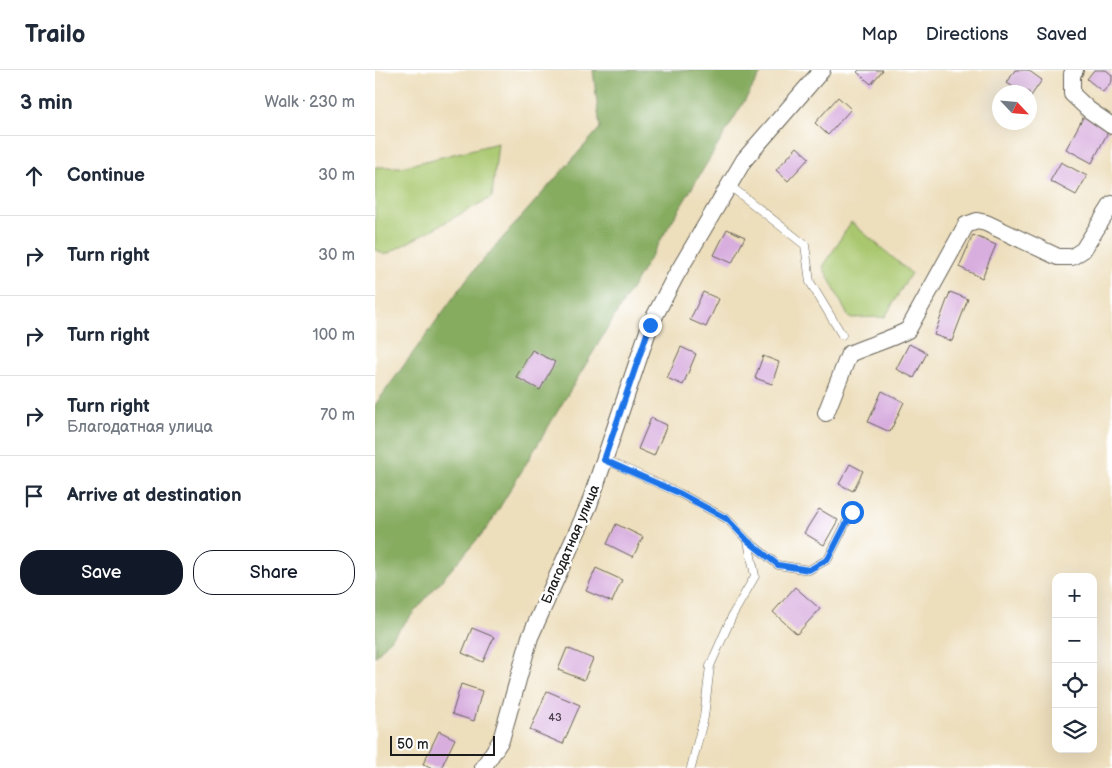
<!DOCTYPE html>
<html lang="en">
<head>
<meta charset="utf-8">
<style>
  body { margin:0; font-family:"Balsamiq Sans",sans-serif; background:#f2f2f3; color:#1f2937 }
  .controls { position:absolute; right:15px; bottom:15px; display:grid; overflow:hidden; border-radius:10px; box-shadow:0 5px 20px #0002 }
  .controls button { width:45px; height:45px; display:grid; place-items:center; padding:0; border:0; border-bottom:1px solid #e0e1e3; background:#fff; color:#1f2937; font:25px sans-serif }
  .compass { position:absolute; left:617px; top:15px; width:45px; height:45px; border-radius:50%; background:#fff; box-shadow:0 5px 20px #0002; rotate:116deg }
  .scale { position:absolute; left:15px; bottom:12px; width:105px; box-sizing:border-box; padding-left:5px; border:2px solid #1c1c1c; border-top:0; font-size:14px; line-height:18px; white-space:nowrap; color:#1c1c1c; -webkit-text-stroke:4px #fff; paint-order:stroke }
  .stop { position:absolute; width:15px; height:15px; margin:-11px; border:4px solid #1a73e8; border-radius:50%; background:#fff }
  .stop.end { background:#1a73e8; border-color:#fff; box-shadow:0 1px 5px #0008 }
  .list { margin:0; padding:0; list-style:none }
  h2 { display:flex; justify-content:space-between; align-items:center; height:65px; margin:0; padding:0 20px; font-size:21px }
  h2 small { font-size:16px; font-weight:400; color:#747a83 }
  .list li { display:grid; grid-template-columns:32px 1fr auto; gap:15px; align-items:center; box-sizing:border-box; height:80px; padding:0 20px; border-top:1px solid #e0e1e3 }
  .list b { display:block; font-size:19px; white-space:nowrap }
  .list p { margin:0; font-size:16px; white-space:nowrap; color:#747a83 }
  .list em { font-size:16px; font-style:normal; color:#747a83 }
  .actions { display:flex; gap:10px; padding:15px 20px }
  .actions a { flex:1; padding:11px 0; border:1px solid #111827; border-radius:20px; text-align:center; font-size:18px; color:#111827 }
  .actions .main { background:#111827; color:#fff }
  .icon { flex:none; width:28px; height:28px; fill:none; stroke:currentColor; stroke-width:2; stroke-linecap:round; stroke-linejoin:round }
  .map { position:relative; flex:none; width:737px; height:698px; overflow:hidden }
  header { display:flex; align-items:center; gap:30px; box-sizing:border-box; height:70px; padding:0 25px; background:#fff; border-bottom:1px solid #e0e1e3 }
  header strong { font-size:24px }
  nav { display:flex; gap:28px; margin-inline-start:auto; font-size:18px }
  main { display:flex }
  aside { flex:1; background:#fff }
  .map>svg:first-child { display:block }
</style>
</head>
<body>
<header>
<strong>Trailo</strong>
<nav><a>Map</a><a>Directions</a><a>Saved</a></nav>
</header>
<main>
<aside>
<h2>3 min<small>Walk · 230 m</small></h2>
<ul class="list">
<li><svg class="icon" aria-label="ahead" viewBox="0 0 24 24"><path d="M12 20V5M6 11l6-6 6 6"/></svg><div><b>Continue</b></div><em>30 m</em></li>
<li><svg class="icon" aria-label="right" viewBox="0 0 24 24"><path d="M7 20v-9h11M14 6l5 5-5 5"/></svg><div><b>Turn right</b></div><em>30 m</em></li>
<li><svg class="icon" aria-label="right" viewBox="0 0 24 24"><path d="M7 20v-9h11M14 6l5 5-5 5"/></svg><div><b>Turn right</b></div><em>100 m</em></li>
<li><svg class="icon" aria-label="right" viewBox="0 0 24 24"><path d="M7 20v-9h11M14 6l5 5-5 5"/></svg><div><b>Turn right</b><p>Благодатная улица</p></div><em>70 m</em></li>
<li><svg class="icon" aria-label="arrive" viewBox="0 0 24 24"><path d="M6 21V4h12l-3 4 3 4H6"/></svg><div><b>Arrive at destination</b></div></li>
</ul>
<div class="actions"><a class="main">Save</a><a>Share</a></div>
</aside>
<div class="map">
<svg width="737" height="698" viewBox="0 0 737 698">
  <rect width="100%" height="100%" fill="#fff"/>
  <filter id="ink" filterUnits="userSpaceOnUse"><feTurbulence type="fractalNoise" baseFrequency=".02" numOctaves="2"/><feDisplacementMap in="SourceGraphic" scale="10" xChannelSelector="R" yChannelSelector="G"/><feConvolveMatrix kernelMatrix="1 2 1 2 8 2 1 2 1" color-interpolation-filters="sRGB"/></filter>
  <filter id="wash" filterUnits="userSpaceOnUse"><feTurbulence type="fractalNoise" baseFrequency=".0096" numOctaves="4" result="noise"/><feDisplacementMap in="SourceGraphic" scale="20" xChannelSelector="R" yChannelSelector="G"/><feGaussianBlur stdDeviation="1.12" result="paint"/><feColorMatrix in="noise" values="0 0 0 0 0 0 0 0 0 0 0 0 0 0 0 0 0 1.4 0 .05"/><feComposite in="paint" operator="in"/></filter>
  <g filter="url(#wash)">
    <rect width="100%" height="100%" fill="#eddebc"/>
    <path fill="#a9c76e" stroke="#627245" d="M123,73L117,127L10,185L0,179V97H26Z
      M476,152L536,203L510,247L474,248L448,197Z"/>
    <path fill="#86ac61" stroke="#51643e" d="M218,0H388L113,457L0,587V335L94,206L225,58Z"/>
    <g id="blocks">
      <path fill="#d8aedf" d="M484,0H508L496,14L482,2Z
        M640,0H653L667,10L654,29V22H646L632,13Z
        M719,0H731L737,5V11L728,22L712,9Z
        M463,27L476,39L453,65L440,53Z
        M709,46L734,60L717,93L691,79Z
        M422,77L434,88L413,111L401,100Z
        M686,92L712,106L701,125L675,111Z
        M352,159L370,167L357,193L339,185Z
        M598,165L621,175L607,208L584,197Z
        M328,222L344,229L331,257L315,250Z
        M575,222L593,229L577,271L559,265Z
        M534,274L552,283L539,308L521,299Z
        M306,277L321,284L308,315L292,308Z
        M157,280L180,292L165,320L141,307Z
        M388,286L404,292L397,314L380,308Z
        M507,321L529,332L515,362L493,352Z
        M276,348L292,355L279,386L263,379Z
        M475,394L488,401L478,421L464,414Z
        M444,439L463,450L449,475L429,463Z
        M241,454L268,467L258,487L232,474Z
        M221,498L247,510L237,532L211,521Z
        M420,517L445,539L422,564L398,542Z
        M97,558L119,567L108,592L87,583Z
        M192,578L218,589L209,610L183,600Z
        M86,614L107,621L99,651L77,644Z
        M172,621L205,635L188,674L155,660Z
        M64,661L80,669L66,698H58L48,694Z"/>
    </g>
  </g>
  <g filter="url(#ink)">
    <use href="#blocks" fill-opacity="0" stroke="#656054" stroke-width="1"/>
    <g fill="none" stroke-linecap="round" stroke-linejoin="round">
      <defs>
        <path id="service" d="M354,115L430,175L435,212L467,265
          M229,389L304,423L352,449L373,471L380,506L358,544L335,596L329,647L316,698
          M373,471L403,495L434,500L453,489L477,441"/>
        <path id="minor" d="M700,0L697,4V24L714,40L737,56
          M451,343L474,284C494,275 514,270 533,260L591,155L602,151L611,153L683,187H697L708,180L737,134
          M108,698L126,670L155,567L214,435L275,255L300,207L369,90L447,0"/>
      </defs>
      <use href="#service" stroke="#656054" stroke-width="9"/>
      <use href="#minor" stroke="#656054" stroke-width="18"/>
      <use href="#service" stroke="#fff" stroke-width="8"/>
      <use href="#minor" stroke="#fff" stroke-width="16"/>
    </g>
  </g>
  <g fill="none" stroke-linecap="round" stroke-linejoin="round" filter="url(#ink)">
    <path stroke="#1a73e8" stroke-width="6" d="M275,255L229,390L304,423L352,449L373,471L403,495L434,500L453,489L477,442"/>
  </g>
  <g text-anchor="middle" stroke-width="5" stroke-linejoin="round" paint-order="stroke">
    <g font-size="11" fill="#4b404d">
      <text x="180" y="651">43</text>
    </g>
    <g font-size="14" fill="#1c1c1c" stroke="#fff">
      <text transform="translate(195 474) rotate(-67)" y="5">Благодатная улица</text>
    </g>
  </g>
</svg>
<div class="controls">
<button>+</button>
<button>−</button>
<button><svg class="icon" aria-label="locate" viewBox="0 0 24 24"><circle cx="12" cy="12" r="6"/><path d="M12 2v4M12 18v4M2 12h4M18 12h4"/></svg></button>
<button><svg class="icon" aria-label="layers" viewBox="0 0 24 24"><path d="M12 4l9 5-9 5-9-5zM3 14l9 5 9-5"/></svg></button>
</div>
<svg class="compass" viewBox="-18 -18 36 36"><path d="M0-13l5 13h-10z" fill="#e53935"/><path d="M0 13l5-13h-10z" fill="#747a83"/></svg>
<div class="scale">50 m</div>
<div class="stop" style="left:477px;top:442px"></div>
<div class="stop end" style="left:275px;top:255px"></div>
</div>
</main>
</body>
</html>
